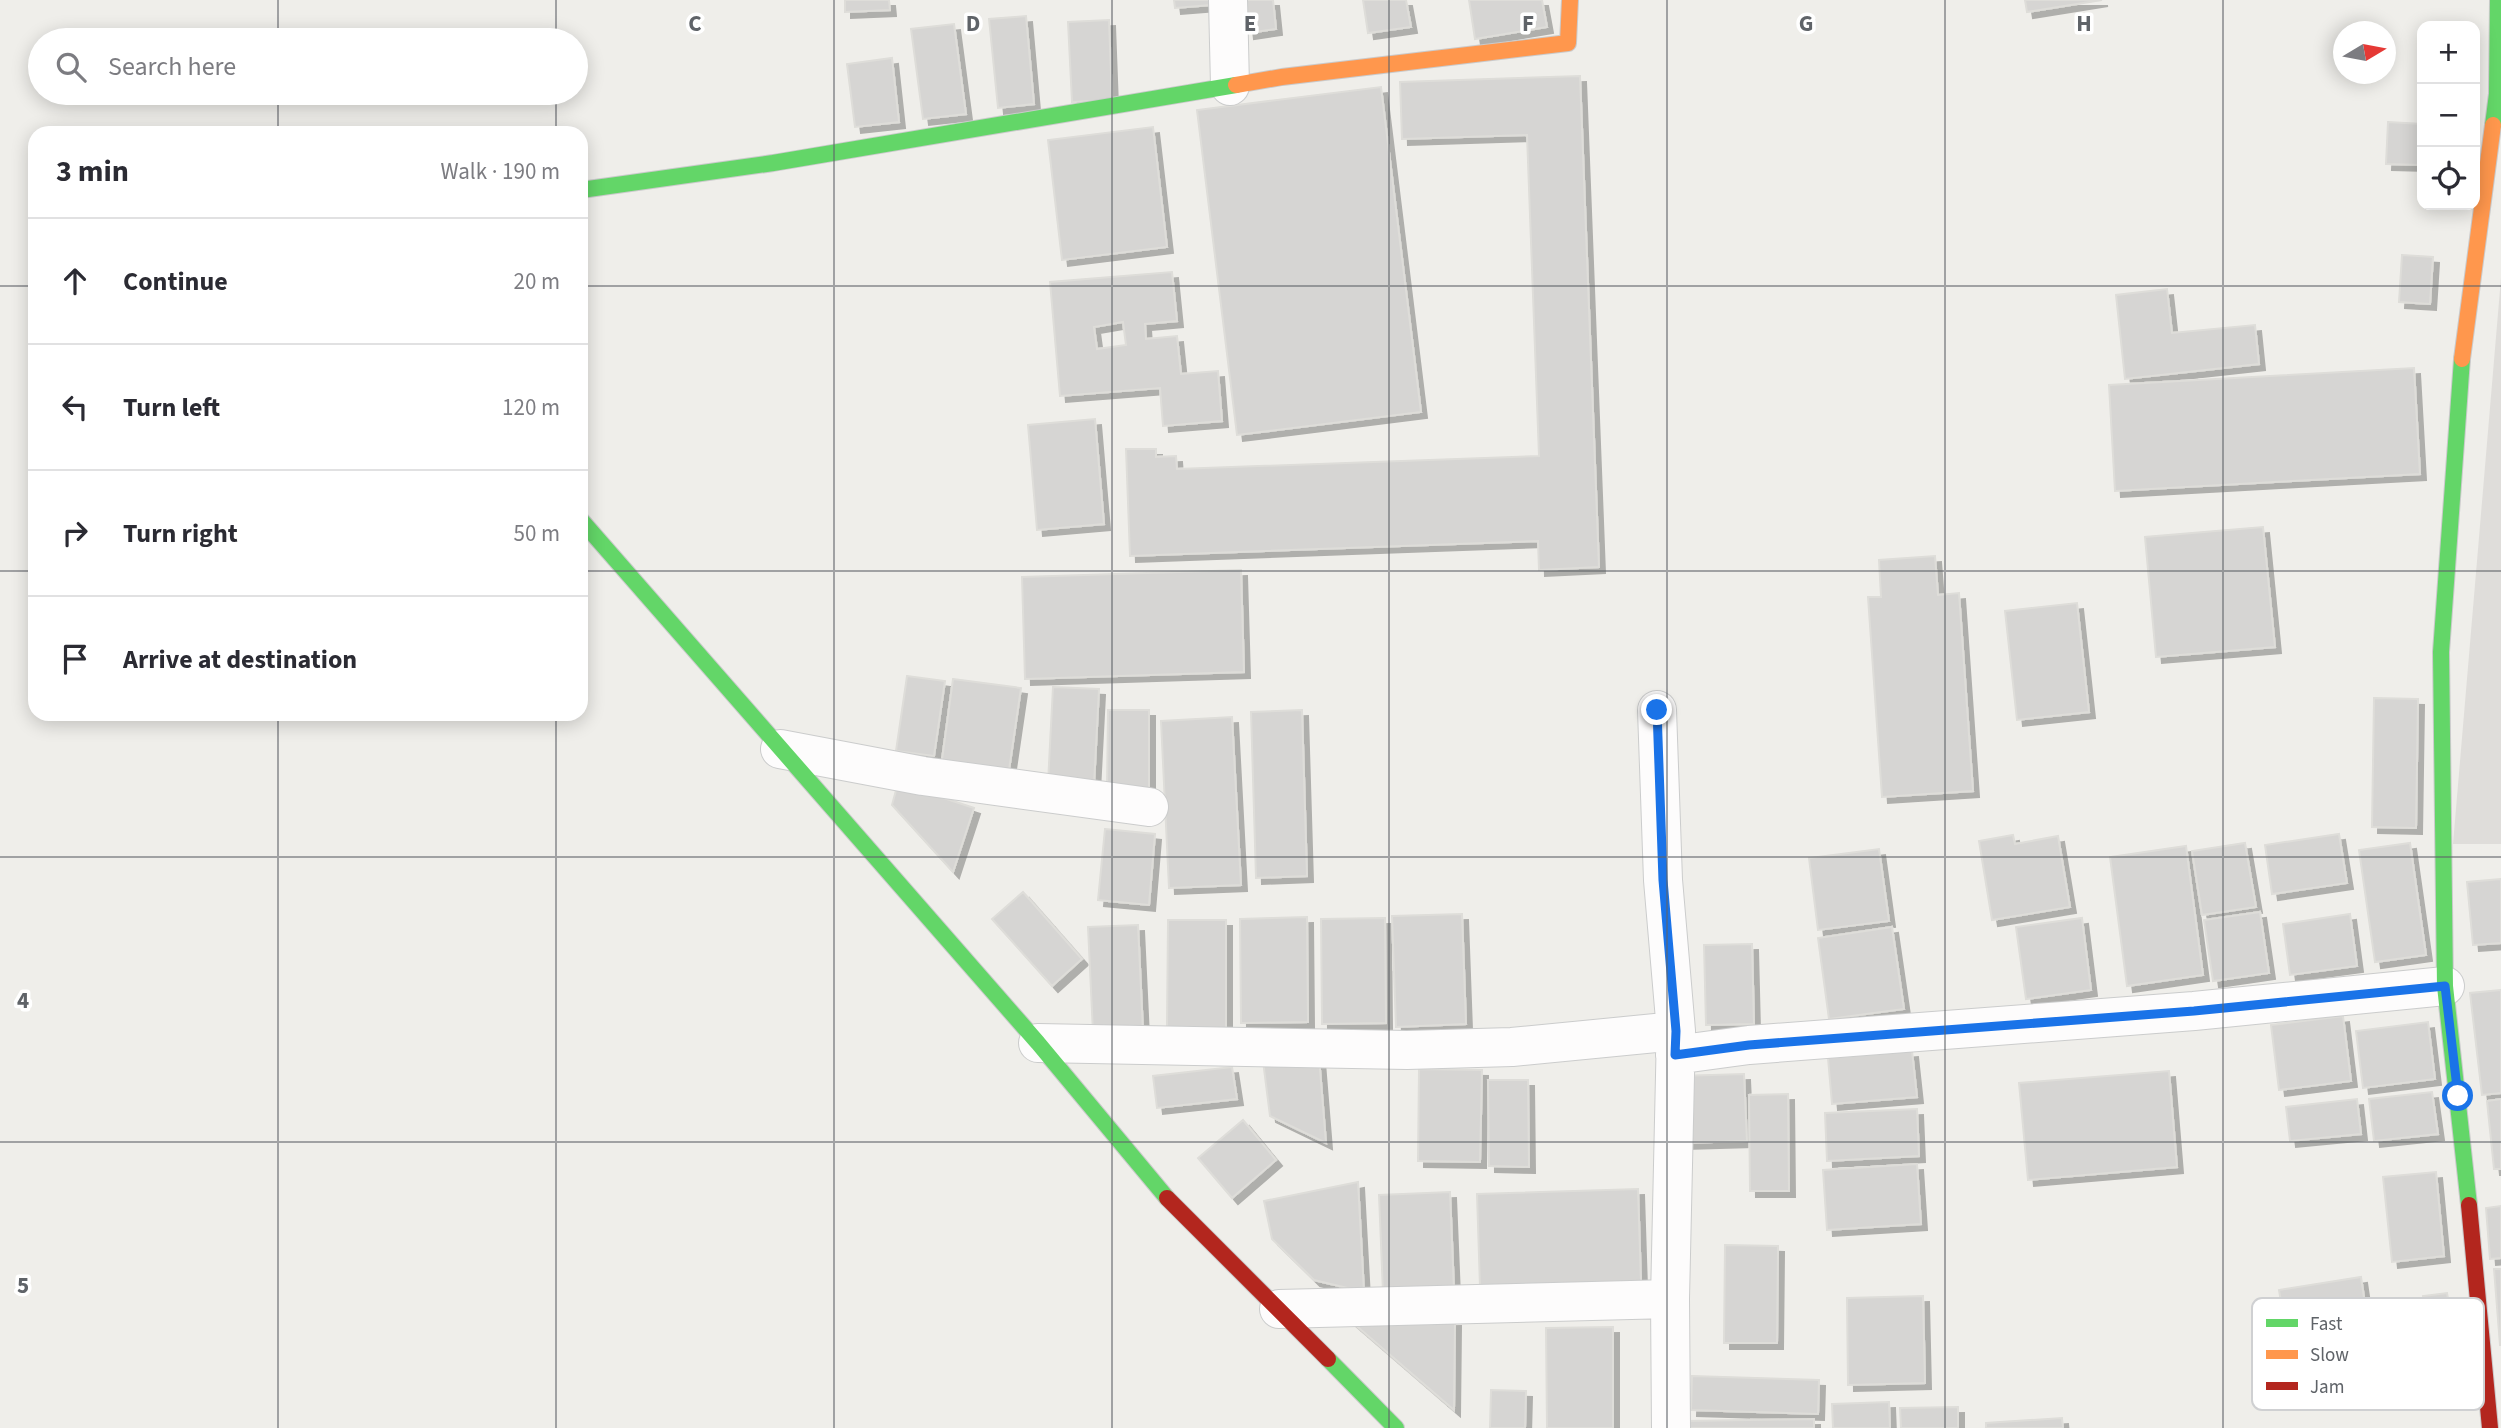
<!DOCTYPE html>
<html lang="en">
<head>
<meta charset="utf-8">
<style>
  body { margin:0; font-family:"Source Sans 3",sans-serif; background:#f2f2f3; color:#2b2b33 }
  .controls { position:absolute; right:21px; top:21px; display:grid; overflow:hidden; border-radius:14px; box-shadow:0 4px 18px #0003 }
  .controls button { width:63px; height:63px; display:grid; place-items:center; padding:0; border:0; border-bottom:2px solid #e1e1e2; background:#fff; color:#2b2b33; font:35px sans-serif }
  .compass { position:absolute; left:2333px; top:21px; width:63px; height:63px; border-radius:50%; background:#fff; box-shadow:0 4px 18px #0003; rotate:80deg }
  .stop { position:absolute; width:21px; height:21px; margin:-16px; border:5px solid #1a73e8; border-radius:50%; background:#fff }
  .stop.end { background:#1a73e8; border-color:#fff; box-shadow:0 2px 7px #0008 }
  .list { margin:0; padding:0; list-style:none }
  h2 { display:flex; justify-content:space-between; align-items:center; height:91px; margin:0; padding:0 28px; font-size:30px }
  h2 small { font-size:23px; font-weight:400; color:#7c7c81 }
  .list li { display:grid; grid-template-columns:46px 1fr auto; gap:21px; align-items:center; box-sizing:border-box; height:126px; padding:0 28px; border-top:2px solid #e1e1e2 }
  .list b { display:block; font-size:26px; white-space:nowrap }
  .list em { font-size:23px; font-style:normal; color:#7c7c81 }
  .icon { flex:none; width:38px; height:38px; fill:none; stroke:currentColor; stroke-width:2; stroke-linecap:round; stroke-linejoin:round }
  .map { position:relative; flex:none; width:2501px; height:1428px; overflow:hidden }
  .search { position:absolute; background:#fff; box-shadow:0 4px 18px #0003; left:28px; top:28px; width:560px; height:77px; display:flex; align-items:center; gap:18px; box-sizing:border-box; padding:0 24px; border-radius:38px; color:#7c7c81; font-size:26px }
  .panel { position:absolute; background:#fff; box-shadow:0 4px 18px #0003; left:28px; top:126px; width:560px; height:595px; border-radius:21px }
  .map>svg:first-child { display:block }
</style>
</head>
<body>
<div class="map">
<svg width="2501" height="1428" viewBox="0 0 2501 1428">
  <defs>
    <filter id="shadow"><feDropShadow dx="6" dy="6" stdDeviation="0" flood-color="#0004"/></filter>
  </defs>
  <rect width="100%" height="100%" fill="#efeeea"/>
  <path fill="#dfddda" d="M2501,278V844H2453Z"/>
  <path fill="#d6d5d3" stroke="#deddd9" stroke-width="2" fill-rule="evenodd" filter="url(#shadow)" d="M845,0H889L890,10L845,12Z
    M1174,0H1211V5L1175,8Z
    M1244,0H1273L1276,29L1248,33Z
    M1363,0H1406L1411,27L1368,33Z
    M1469,0H1542L1547,27L1475,39Z
    M2025,0H2102L2027,12Z
    M1026,16L1034,104L998,108L989,19Z
    M1109,20L1112,100L1072,102L1068,22Z
    M954,24L966,114L923,119L911,29Z
    M892,58L899,122L855,127L847,64Z
    M1580,76L1599,567L1539,570L1538,541L1130,556L1126,449H1156V457L1176,456L1177,469L1539,456L1527,135L1402,139L1400,82Z
    M1381,87L1421,412L1237,435L1197,110Z
    M2388,122L2422,124V165L2386,164Z
    M1153,127L1167,247L1062,260L1048,140Z
    M2402,255L2433,257L2430,304L2399,302Z
    M1172,272L1177,321L1145,324L1146,339L1177,336L1181,374L1218,371L1222,421L1163,426L1160,388L1060,396L1050,282ZM1123,322L1126,345L1097,349L1094,327Z
    M2167,289L2172,333L2255,325L2259,364L2125,379L2116,295Z
    M2414,368L2420,474L2115,491L2109,385Z
    M1095,419L1104,524L1037,530L1028,425Z
    M2263,527L2275,647L2156,657L2145,537Z
    M1935,556L1938,595L1959,593L1973,791L1882,797L1868,597H1881L1879,560Z
    M1241,570L1244,672L1025,679L1022,577Z
    M2077,603L2089,712L2017,720L2005,611Z
    M907,676L945,681L934,756L896,751Z
    M953,679L1021,688L1008,777L941,767Z
    M1053,687L1099,689L1094,785L1048,783Z
    M2374,698L2418,699L2416,828L2372,827Z
    M1108,710H1149V792L1107,791Z
    M1302,710L1307,876L1256,878L1251,712Z
    M1232,717L1241,885L1169,888L1161,721Z
    M898,783L974,808L953,872L892,805Z
    M1105,829L1155,834L1149,905L1098,900Z
    M2339,834L2347,883L2272,894L2265,845Z
    M2013,835L2015,844L2058,836L2070,907L1992,920L1979,841Z
    M2245,843L2256,907L2202,915L2192,851Z
    M2410,843L2426,955L2375,962L2359,850Z
    M2186,846L2203,975L2127,986L2110,857Z
    M1879,849L1889,921L1818,930L1809,858Z
    M2501,879V943L2473,945L2467,882Z
    M1023,892L1082,959L1052,986L992,919Z
    M2260,912L2269,973L2213,981L2204,920Z
    M1462,914L1466,1024L1396,1027L1392,916Z
    M2350,914L2357,966L2290,975L2283,924Z
    M1307,917L1308,1022L1241,1023L1240,919Z
    M1385,918L1386,1023L1322,1024L1321,919Z
    M2082,918L2091,990L2026,999L2016,927Z
    M1168,920H1226V1028L1167,1027Z
    M1138,925L1143,1031L1093,1033L1088,927Z
    M1892,927L1904,1009L1829,1019L1818,938Z
    M1752,944L1754,1024L1706,1025L1704,945Z
    M2501,990V1093L2482,1095L2470,993Z
    M2343,1016L2351,1081L2279,1090L2271,1025Z
    M2428,1022L2435,1079L2363,1088L2356,1031Z
    M1912,1051L1917,1097L1832,1104L1828,1058Z
    M1319,1057L1326,1143L1270,1116L1263,1061Z
    M1232,1067L1237,1099L1157,1108L1153,1076Z
    M1419,1069L1482,1070L1480,1162L1418,1161Z
    M2169,1071L2177,1167L2028,1180L2019,1083Z
    M1744,1074L1747,1141L1680,1143L1678,1076Z
    M1488,1080H1528L1529,1167L1489,1166Z
    M2432,1092L2438,1134L2374,1141L2369,1099Z
    M1788,1094L1789,1191H1750L1749,1095Z
    M2357,1099L2361,1134L2290,1141L2286,1107Z
    M2501,1099V1169H2494L2487,1101Z
    M1917,1109L1919,1156L1827,1161L1825,1113Z
    M1243,1120L1276,1160L1232,1198L1198,1158Z
    M1917,1164L1921,1224L1827,1230L1823,1170Z
    M2436,1172L2444,1256L2392,1262L2383,1177Z
    M1358,1182L1364,1292L1314,1280L1272,1239L1264,1201Z
    M1638,1189L1641,1282L1480,1287L1477,1194Z
    M1450,1192L1454,1290L1383,1293L1379,1195Z
    M2501,1206V1258L2490,1259L2486,1208Z
    M1725,1245L1778,1246L1777,1343H1724Z
    M2494,1269H2501V1345H2500Z
    M2361,1277L2369,1331L2288,1344L2279,1290Z
    M2447,1293L2458,1354L2433,1358L2423,1296Z
    M1923,1296L1925,1383L1848,1385L1847,1298Z
    M1455,1320L1454,1410L1352,1322Z
    M1613,1327V1428H1547L1546,1328Z
    M1692,1376L1819,1380L1818,1414L1691,1410Z
    M1491,1390L1526,1391L1525,1428H1490Z
    M1889,1402L1890,1428H1833L1832,1404Z
    M1958,1407V1428H1901L1900,1408Z
    M2062,1418L2063,1428H1986V1423Z
    M1814,1419V1428H1685V1421Z"/>
  <g fill="none" stroke-linecap="round" stroke-linejoin="round">
    <defs>
      <path id="street" d="M1228,0L1230,86
        M1657,710L1663,880L1676,1031L1670,1299L1671,1428
        M780,749L923,776L1149,807
        M1038,1043L1407,1050L1512,1047L1676,1031
        M1675,1055L1749,1045L2194,1011L2445,986
        M1279,1309L1670,1299"/>
      <path id="fast" d="M2493,125L2497,94L2498,0
        M581,190L773,163L1236,85
        M2462,359L2441,652L2445,986L2469,1205
        M581,520L1038,1043L1167,1198
        M1328,1359L1396,1428"/>
      <path id="slow" d="M1236,85L1282,77L1568,43L1570,0
        M2462,359L2493,125"/>
      <path id="jam" d="M1167,1198L1328,1359
        M2469,1205L2490,1428"/>
    </defs>
    <use href="#street" stroke="#cbcccc" stroke-width="40"/>
    <use href="#fast" stroke="#cacacb" stroke-width="18"/>
    <use href="#slow" stroke="#cacacb" stroke-width="18"/>
    <use href="#jam" stroke="#cacacb" stroke-width="18"/>
    <use href="#street" stroke="#fdfcfc" stroke-width="38"/>
    <use href="#fast" stroke="#63d668" stroke-width="16"/>
    <use href="#slow" stroke="#ff974d" stroke-width="16"/>
    <use href="#jam" stroke="#b3261e" stroke-width="16"/>
  </g>
  <g fill="none" stroke-linecap="round" stroke-linejoin="round">
    <path stroke="#1a73e8" stroke-width="9" d="M1657,710L1663,880L1676,1031L1675,1055L1749,1045L2194,1011L2445,986L2458,1096"/>
  </g>
  <path fill="none" stroke="#5f6368" stroke-width="2" stroke-opacity="0.55" d="M278,0V40M556,0V40M834,0V1428M1112,0V1428M1389,0V1428M1667,0V1428M1945,0V1428M2223,0V1428M278,93V133M556,93V133M0,286H35M581,286H2501M0,571H35M581,571H2501M278,714V1428M556,714V1428M0,857H2501M0,1142H2501"/>
  <rect x="2252" y="1298" width="232" height="112" rx="10" fill="#fff" stroke="#cfd0d2" stroke-width="2"/>
  <rect x="2266" y="1319" width="32" height="8" fill="#63d668"/>
  <rect x="2266" y="1350" width="32" height="9" fill="#ff974d"/>
  <rect x="2266" y="1382" width="32" height="8" fill="#b3261e"/>
  <g font-size="19" fill="#5f6368">
    <text x="2310" y="1330">Fast</text>
    <text x="2310" y="1361">Slow</text>
    <text x="2310" y="1393">Jam</text>
  </g>
  <g font-size="23" text-anchor="middle" font-weight="bold" fill="#5f6368" stroke="#fff" stroke-width="7" stroke-linejoin="round" paint-order="stroke">
    <text x="695" y="31">C</text>
    <text x="973" y="31">D</text>
    <text x="1250" y="31">E</text>
    <text x="1528" y="31">F</text>
    <text x="1806" y="31">G</text>
    <text x="2084" y="31">H</text>
    <text x="23" y="1008">4</text>
    <text x="23" y="1293">5</text>
  </g>
</svg>
<div class="controls">
<button>+</button>
<button>−</button>
<button><svg class="icon" aria-label="locate" viewBox="0 0 24 24"><circle cx="12" cy="12" r="6"/><path d="M12 2v4M12 18v4M2 12h4M18 12h4"/></svg></button>
</div>
<svg class="compass" viewBox="-18 -18 36 36"><path d="M0-13l5 13h-10z" fill="#e53935"/><path d="M0 13l5-13h-10z" fill="#7c7c81"/></svg>
<div class="stop" style="left:2458px;top:1096px"></div>
<div class="stop end" style="left:1657px;top:710px"></div>
<div class="search"><svg class="icon" aria-label="search" viewBox="0 0 24 24"><circle cx="10" cy="10" r="6"/><path d="M15 15l6 6"/></svg>Search here</div>
<section class="panel">
<h2>3 min<small>Walk · 190 m</small></h2>
<ul class="list">
<li><svg class="icon" aria-label="ahead" viewBox="0 0 24 24"><path d="M12 20V5M6 11l6-6 6 6"/></svg><div><b>Continue</b></div><em>20 m</em></li>
<li><svg class="icon" aria-label="left" viewBox="0 0 24 24"><path d="M17 20v-9H6M10 6l-5 5 5 5"/></svg><div><b>Turn left</b></div><em>120 m</em></li>
<li><svg class="icon" aria-label="right" viewBox="0 0 24 24"><path d="M7 20v-9h11M14 6l5 5-5 5"/></svg><div><b>Turn right</b></div><em>50 m</em></li>
<li><svg class="icon" aria-label="arrive" viewBox="0 0 24 24"><path d="M6 21V4h12l-3 4 3 4H6"/></svg><div><b>Arrive at destination</b></div></li>
</ul>
</section>
</div>
</body>
</html>
